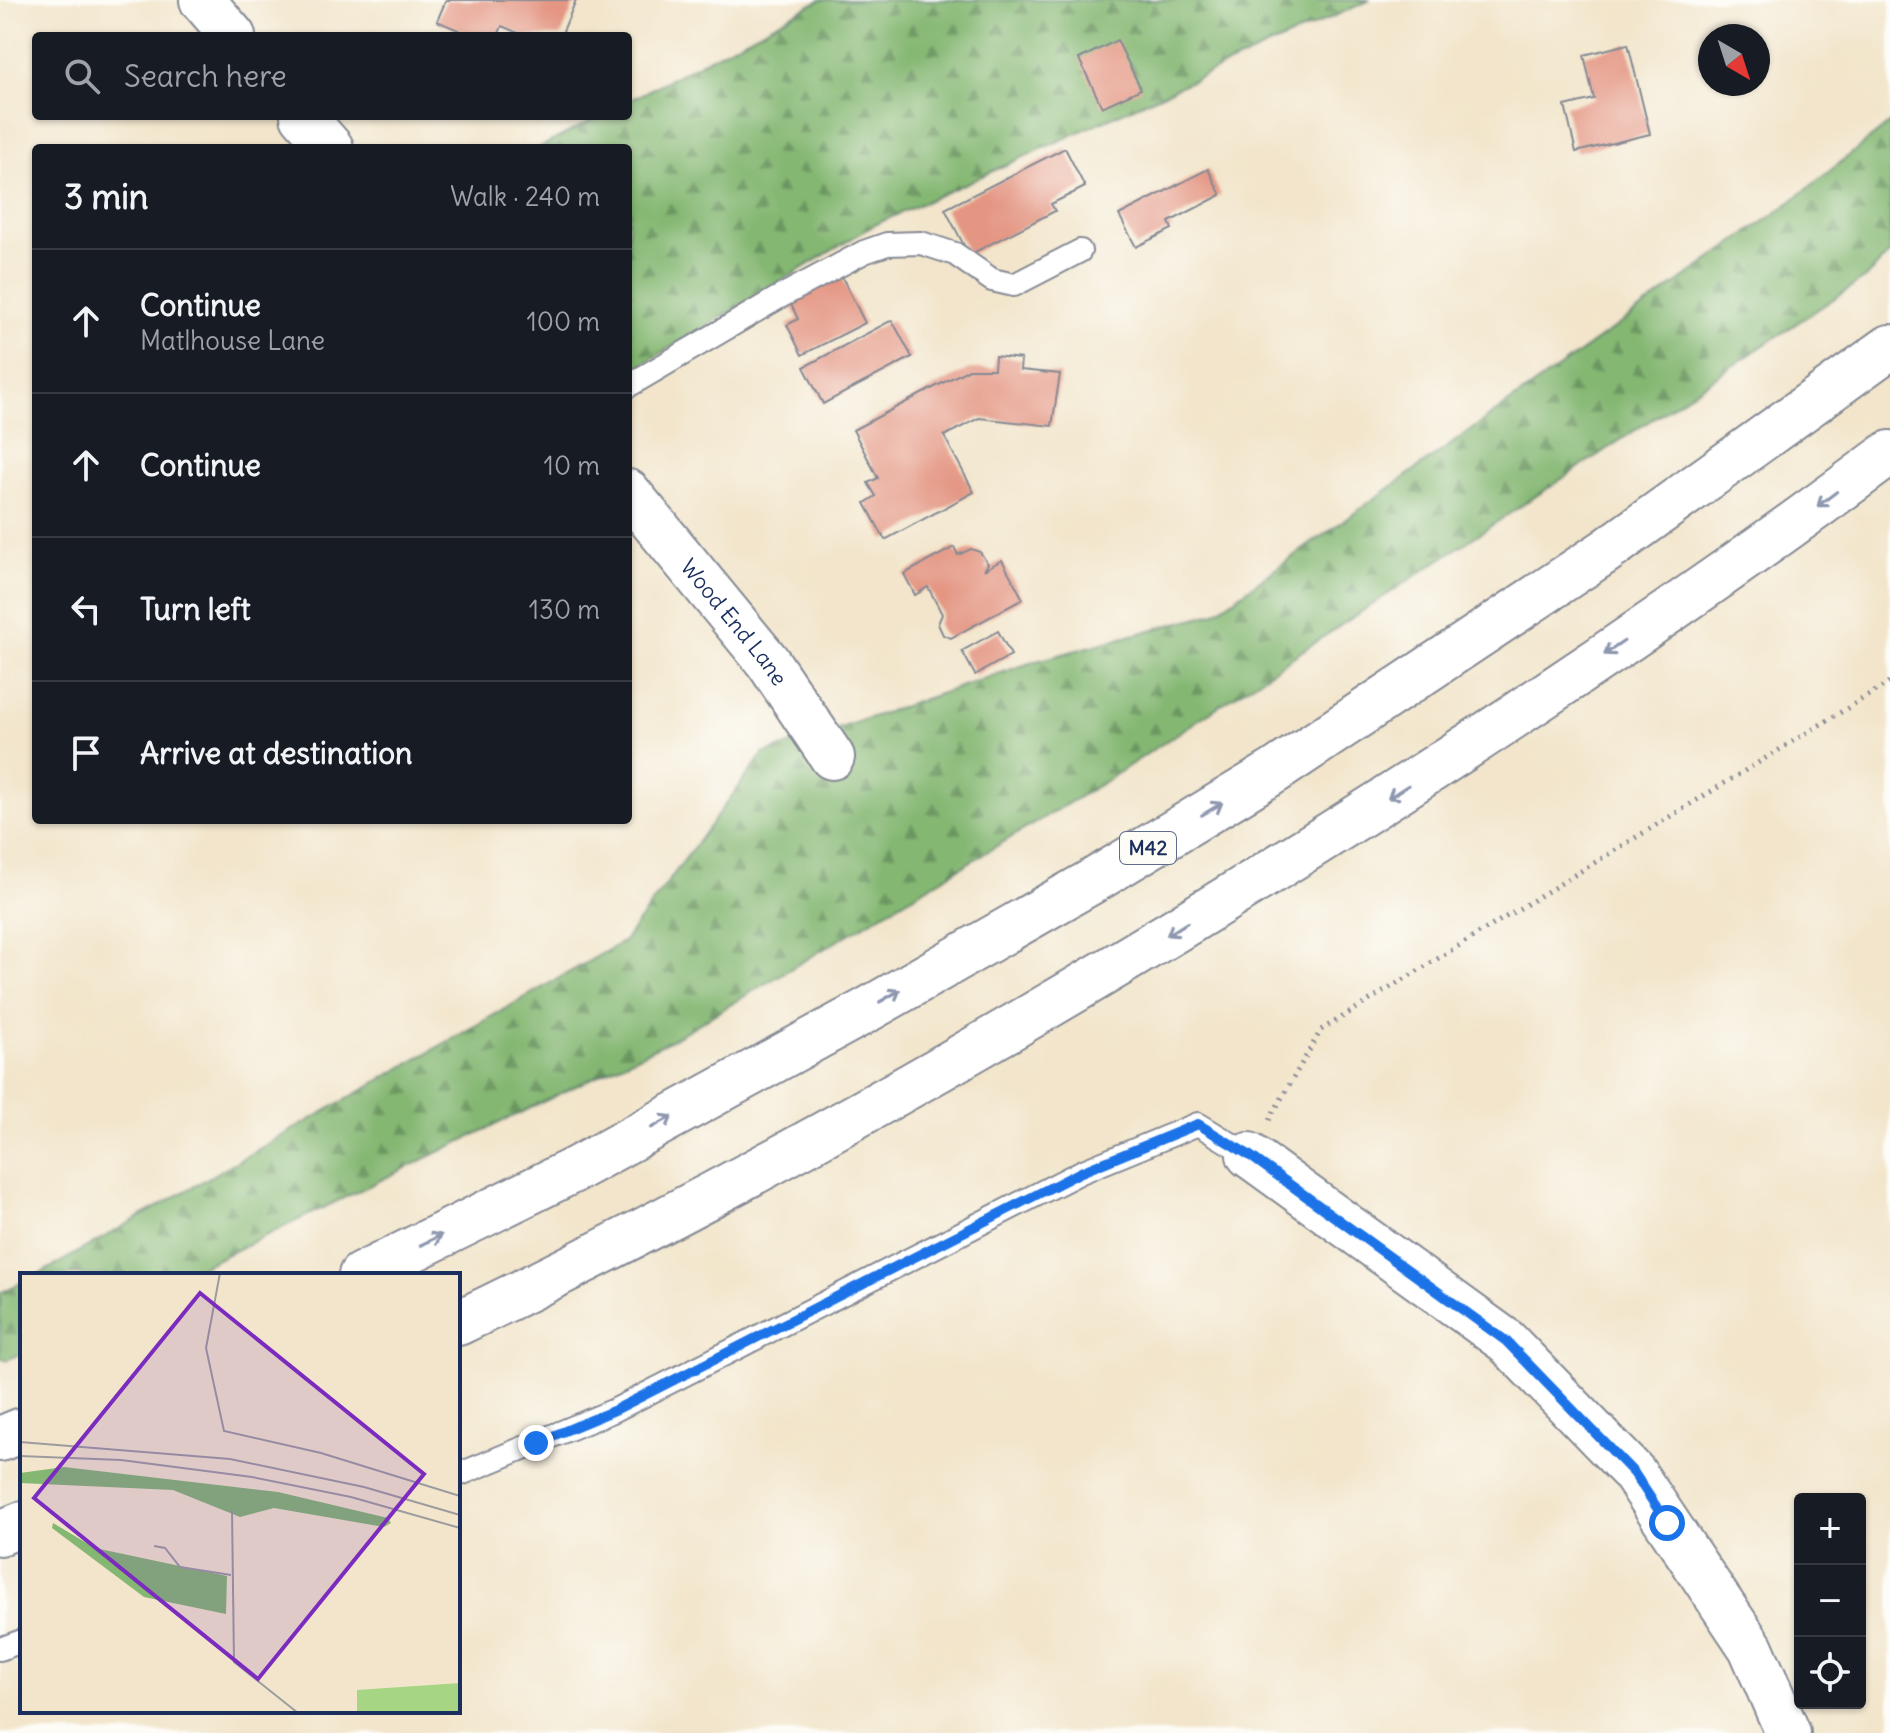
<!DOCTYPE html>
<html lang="en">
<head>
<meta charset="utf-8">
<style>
  body { margin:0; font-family:Delius,sans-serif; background:#20242c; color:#f1f3f6 }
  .controls { position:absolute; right:24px; bottom:24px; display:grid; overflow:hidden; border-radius:8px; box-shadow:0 2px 6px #0004 }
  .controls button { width:72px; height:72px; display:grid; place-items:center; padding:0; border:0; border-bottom:2px solid #363941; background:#171b24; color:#f1f3f6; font:40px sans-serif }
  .compass { position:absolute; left:1698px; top:24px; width:72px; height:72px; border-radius:50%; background:#171b24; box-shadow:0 2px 6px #0004; rotate:141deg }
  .stop { position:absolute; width:24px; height:24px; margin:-18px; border:6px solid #1a73e8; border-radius:50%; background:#fff }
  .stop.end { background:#1a73e8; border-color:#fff; box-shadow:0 2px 8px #0008 }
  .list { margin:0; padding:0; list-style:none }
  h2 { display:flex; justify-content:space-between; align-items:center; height:104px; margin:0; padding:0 32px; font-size:34px }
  h2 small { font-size:26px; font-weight:400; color:#9ea1a6 }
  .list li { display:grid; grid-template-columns:52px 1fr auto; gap:24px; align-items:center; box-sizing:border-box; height:144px; padding:0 32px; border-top:2px solid #363941 }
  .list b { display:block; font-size:30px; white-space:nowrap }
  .list p { margin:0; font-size:26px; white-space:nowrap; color:#9ea1a6 }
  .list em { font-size:26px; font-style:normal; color:#9ea1a6 }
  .icon { flex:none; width:44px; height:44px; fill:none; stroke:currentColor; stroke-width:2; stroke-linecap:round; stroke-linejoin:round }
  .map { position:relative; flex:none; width:1890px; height:1733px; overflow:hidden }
  .search { position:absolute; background:#171b24; box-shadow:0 2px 6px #0004; left:32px; top:32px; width:600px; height:88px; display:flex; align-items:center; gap:20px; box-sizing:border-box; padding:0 28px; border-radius:8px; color:#9ea1a6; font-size:30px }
  .panel { position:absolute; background:#171b24; box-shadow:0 2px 6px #0004; left:32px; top:144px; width:600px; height:680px; border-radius:8px }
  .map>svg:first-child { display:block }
</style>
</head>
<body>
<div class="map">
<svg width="1890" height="1733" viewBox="0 0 1890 1733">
  <defs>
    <pattern id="forest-firs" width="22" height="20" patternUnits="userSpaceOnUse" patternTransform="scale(2)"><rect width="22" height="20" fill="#84b772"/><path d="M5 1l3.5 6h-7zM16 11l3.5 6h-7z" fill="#6b9561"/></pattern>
  </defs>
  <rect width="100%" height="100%" fill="#fdfcf7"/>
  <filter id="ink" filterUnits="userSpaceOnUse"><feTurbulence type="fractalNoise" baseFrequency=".0125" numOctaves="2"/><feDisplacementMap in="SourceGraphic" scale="16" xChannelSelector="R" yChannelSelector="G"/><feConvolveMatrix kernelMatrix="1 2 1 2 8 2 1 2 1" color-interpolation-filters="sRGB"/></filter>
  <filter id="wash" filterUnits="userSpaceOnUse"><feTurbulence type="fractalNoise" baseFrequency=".006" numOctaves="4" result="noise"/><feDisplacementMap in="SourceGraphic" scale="32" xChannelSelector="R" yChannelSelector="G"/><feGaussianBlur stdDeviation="1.8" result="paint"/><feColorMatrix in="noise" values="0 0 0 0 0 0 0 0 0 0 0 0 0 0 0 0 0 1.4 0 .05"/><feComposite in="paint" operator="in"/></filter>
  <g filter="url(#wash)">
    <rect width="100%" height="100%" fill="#f2e5cb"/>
    <path fill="url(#forest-firs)" stroke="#507368" stroke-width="2" d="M820,0H1370L876,224L628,373V148H539L600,116H628V101Z
      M1890,123V253L1865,278L1109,779L671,1040L184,1275H38L624,941L763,754L1033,662L1214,613L1783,208Z
      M22,1282V1353L7,1360L0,1357V1293Z"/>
    <g id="blocks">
      <path fill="#e49683" d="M446,0H576L561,36H525L502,26L498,36H472L437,21Z
        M1117,40L1141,89L1102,107L1079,59Z
        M1628,44L1650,134L1576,152L1565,106L1594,99L1584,55Z
        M1065,148L1085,187L1051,204L1055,211L969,255L945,209Z
        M1208,169L1221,195L1169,222L1172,229L1136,247L1119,215Z
        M838,269L865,323L802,355L787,325L798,319L787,296Z
        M892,320L912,357L823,404L804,367Z
        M995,356L1021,359L1020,370L1060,374L1052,426L979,418L944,436L974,492L885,540L865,503L876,496L868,483L878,478L853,430L969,369H994Z
        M954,547L958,555L971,549L980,552L988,564L984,570L1002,560L1023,599L951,638L943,635L938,624L942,614L928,587L915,595L904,574Z
        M998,631L1011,655L975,675L962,651Z"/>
    </g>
  </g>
  <g filter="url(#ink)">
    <use href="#blocks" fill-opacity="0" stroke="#868a94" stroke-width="2"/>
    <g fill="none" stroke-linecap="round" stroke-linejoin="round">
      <defs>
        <path id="service" d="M628,386L776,299L864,252L887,244L921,243L955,254L992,280L1014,285L1080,251
          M458,1475L615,1410L1081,1172L1198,1124L1249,1155
          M0,1649L22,1641"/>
        <g id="minor">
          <path d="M202,0L233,36"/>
          <path d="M303,116L331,148"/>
          <path id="s1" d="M628,492L768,662L832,757"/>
          <path d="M1249,1155L1506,1341L1634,1473L1751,1648L1788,1733"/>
        </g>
        <path id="motorway" d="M361,1275L574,1170L867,1010L1098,878L1275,771L1606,551L1890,347
          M458,1323C719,1198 972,1055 1218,904C1448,763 1674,614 1890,453
          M0,1439L22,1430
          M0,1533L22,1524"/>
      </defs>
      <use href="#service" stroke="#868a94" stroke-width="26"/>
      <use href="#minor" stroke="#868a94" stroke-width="48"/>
      <use href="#motorway" stroke="#868a94" stroke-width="48"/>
      <path stroke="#868a94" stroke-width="5" stroke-dasharray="2 6" stroke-linecap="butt" d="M1269,1120L1321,1030L1890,682"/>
      <use href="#service" stroke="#fff" stroke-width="22"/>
      <use href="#minor" stroke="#fff" stroke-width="44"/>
      <use href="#motorway" stroke="#fff" stroke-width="44"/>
    </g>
    <defs><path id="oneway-shaft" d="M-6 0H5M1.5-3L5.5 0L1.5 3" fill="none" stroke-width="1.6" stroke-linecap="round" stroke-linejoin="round" transform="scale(2)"/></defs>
    <g stroke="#8d97ae">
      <use href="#oneway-shaft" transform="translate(1827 499) rotate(143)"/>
      <use href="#oneway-shaft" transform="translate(1614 648) rotate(146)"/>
      <use href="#oneway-shaft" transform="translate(1398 792) rotate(147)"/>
      <use href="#oneway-shaft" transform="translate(1212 809) rotate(-31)"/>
      <use href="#oneway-shaft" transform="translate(1177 929) rotate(148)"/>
      <use href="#oneway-shaft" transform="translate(890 996) rotate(-30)"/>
      <use href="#oneway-shaft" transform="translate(662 1122) rotate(-29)"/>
      <use href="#oneway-shaft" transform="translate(431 1240) rotate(-26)"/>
    </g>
  </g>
  <g fill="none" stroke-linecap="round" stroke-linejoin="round" filter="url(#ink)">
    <path stroke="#1a73e8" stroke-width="10" d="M536,1443L615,1410L1081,1172L1198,1124L1249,1155L1506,1341L1634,1473L1667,1523"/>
  </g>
  <g text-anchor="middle" stroke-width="6" stroke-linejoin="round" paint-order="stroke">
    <rect fill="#fdfcf7" stroke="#5f6c8c" stroke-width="2" x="1120" y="832" width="56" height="32" rx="6"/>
    <g font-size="20" font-weight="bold" fill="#1b2f5e">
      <text x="1148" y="855">M42</text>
    </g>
    <g font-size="22" fill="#1b2f5e" stroke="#fdfcf7">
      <text dy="8" stroke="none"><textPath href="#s1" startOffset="168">Wood End Lane</textPath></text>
    </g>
  </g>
  <g transform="translate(20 1273)">
    <rect width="440" height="440" fill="#f2e5cb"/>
    <path d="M440,410V440H337V417Z" fill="#a6d684"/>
    <path d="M44,194L258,219L368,245L371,250L364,254L254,235L220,244L153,217L0,210V200ZM33,250L75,275L207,303L206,341L124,324L32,255Z" fill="#84b772"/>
    <path fill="none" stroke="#9c9c9f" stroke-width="2" d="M200,0L186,75L204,158L301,180L440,223M0,169L210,186L344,214L440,242M0,183L101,187L232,204L331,224L440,255M212,237L214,389L278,440M134,273L145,275L160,294L211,302"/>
    <path fill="#7b2cbf" fill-opacity="0.15" stroke="#7b2cbf" stroke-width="4" d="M180,20L404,201L238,406L14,225Z"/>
    <rect width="440" height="440" fill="none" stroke="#1b2f5e" stroke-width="4"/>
  </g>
</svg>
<div class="controls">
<button>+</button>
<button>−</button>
<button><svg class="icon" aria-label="locate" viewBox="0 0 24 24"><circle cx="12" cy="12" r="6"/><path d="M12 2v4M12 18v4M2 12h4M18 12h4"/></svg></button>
</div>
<svg class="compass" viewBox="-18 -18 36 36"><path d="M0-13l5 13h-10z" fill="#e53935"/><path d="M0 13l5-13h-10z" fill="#9ea1a6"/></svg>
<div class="stop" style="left:1667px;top:1523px"></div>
<div class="stop end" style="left:536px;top:1443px"></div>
<div class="search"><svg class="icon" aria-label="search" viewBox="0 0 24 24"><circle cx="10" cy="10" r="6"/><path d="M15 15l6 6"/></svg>Search here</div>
<section class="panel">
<h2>3 min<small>Walk · 240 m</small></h2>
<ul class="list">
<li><svg class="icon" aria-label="ahead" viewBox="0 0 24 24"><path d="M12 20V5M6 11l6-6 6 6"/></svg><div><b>Continue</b><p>Matlhouse Lane</p></div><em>100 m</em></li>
<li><svg class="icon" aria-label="ahead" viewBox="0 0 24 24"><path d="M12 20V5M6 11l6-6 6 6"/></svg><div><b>Continue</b></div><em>10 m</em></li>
<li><svg class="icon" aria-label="left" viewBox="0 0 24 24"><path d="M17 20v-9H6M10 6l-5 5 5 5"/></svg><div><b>Turn left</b></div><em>130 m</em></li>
<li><svg class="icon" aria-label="arrive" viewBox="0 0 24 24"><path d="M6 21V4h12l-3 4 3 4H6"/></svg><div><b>Arrive at destination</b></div></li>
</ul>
</section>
</div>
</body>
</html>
